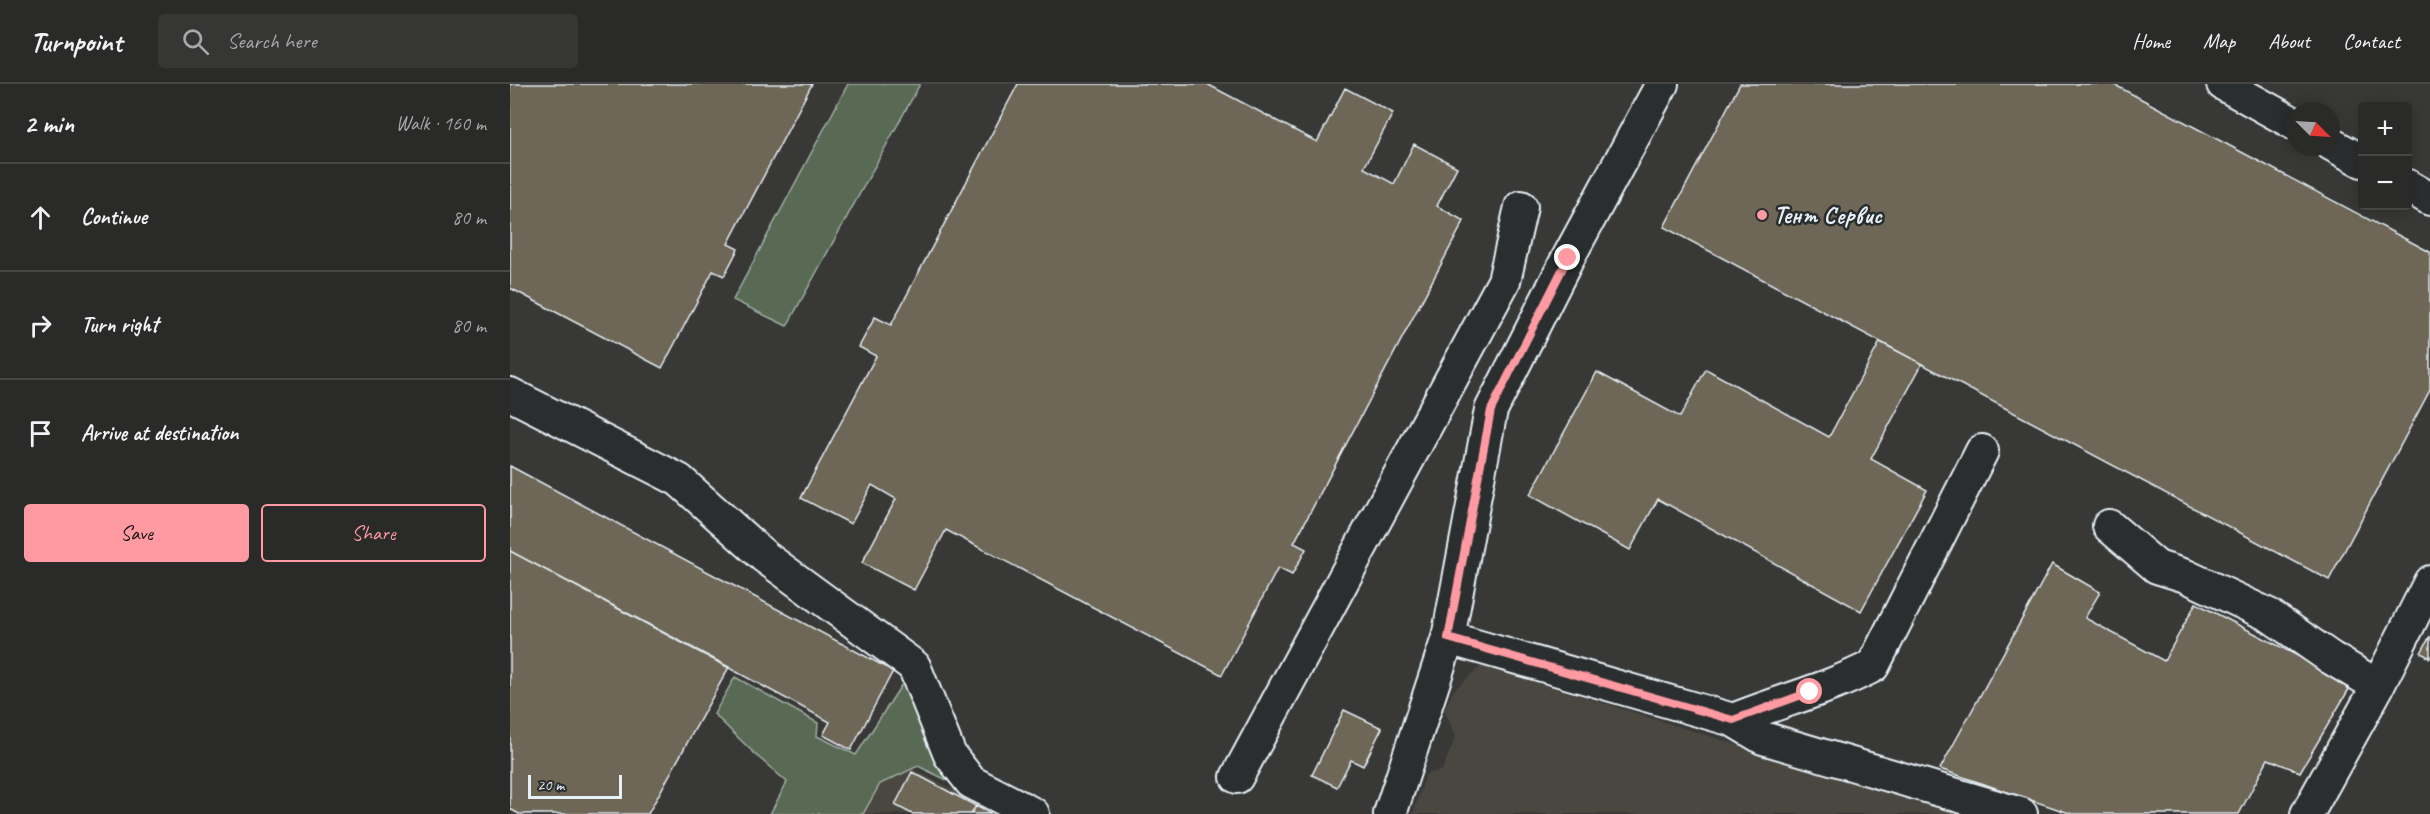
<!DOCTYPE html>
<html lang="en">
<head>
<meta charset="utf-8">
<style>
  body { margin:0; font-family:Caveat,sans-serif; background:#363634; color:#f1f3f6 }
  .controls { position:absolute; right:18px; top:18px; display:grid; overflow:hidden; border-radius:6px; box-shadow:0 3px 15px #0003 }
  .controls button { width:54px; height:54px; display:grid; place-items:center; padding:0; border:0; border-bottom:2px solid #464645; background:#2a2a28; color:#f1f3f6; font:30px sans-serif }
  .compass { position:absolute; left:1776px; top:18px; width:54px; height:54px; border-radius:50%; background:#2a2a28; box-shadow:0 3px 15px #0003; rotate:114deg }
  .scale { position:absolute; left:18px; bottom:15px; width:94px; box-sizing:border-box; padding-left:6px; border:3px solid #e8f1f8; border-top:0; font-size:16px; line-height:21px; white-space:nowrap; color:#e8f1f8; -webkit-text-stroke:4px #2a2d2e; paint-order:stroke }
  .stop { position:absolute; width:18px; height:18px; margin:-14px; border:4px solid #ff9aa2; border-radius:50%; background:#fff }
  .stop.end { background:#ff9aa2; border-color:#fff; box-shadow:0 2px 6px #0008 }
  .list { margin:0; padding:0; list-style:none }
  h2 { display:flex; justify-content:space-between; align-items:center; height:78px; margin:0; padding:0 24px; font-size:26px }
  h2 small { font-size:20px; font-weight:400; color:#a5a7a8 }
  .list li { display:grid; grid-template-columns:39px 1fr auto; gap:18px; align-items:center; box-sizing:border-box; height:108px; padding:0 24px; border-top:2px solid #464645 }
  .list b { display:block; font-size:22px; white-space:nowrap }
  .list em { font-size:20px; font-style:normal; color:#a5a7a8 }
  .actions { display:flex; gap:12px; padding:18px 24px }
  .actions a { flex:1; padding:14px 0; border:2px solid #ff9aa2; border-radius:6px; text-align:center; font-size:21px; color:#ff9aa2 }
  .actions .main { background:#ff9aa2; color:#111 }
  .icon { flex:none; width:33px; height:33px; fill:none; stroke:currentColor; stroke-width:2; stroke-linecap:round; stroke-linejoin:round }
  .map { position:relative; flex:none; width:1920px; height:730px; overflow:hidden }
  header { display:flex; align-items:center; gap:36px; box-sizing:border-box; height:84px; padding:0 30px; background:#2a2a28; border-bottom:2px solid #464645 }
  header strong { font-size:28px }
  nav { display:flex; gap:33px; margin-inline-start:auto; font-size:21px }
  .search { width:420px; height:54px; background:#363634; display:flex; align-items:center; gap:15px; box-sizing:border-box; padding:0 21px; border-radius:6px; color:#a5a7a8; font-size:22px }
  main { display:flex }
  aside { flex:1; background:#2a2a28 }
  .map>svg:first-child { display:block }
</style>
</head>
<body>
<header>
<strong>Turnpoint</strong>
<div class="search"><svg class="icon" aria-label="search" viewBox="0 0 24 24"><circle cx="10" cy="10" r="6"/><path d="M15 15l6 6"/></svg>Search here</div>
<nav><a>Home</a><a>Map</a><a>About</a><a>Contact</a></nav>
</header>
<main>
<aside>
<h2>2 min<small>Walk · 160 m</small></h2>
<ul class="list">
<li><svg class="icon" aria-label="ahead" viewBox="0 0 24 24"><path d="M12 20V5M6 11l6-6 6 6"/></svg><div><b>Continue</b></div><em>80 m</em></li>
<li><svg class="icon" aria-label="right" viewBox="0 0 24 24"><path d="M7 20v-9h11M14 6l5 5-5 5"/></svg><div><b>Turn right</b></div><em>80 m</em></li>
<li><svg class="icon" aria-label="arrive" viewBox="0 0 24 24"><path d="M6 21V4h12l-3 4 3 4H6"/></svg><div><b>Arrive at destination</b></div></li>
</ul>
<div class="actions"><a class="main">Save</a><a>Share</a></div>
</aside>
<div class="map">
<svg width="1920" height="730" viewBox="0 0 1920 730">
  <rect width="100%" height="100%" fill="#383836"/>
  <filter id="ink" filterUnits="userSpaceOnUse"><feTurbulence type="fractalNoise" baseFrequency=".0167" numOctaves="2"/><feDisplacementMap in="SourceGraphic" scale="12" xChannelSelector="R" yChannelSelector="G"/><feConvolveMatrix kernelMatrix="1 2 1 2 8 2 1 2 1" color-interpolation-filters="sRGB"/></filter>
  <g filter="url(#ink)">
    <path fill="#484640" d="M972,581L1449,730H903L916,690L932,686L946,652L934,626L943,607Z
      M397,682L490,730H347L365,695Z"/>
    <path fill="#596a53" stroke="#a0aea6" stroke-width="1.5" d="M338,0H410L277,242L223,216Z
      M225,593L308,639L307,652L346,671L392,600L453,704L408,682L370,700L353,730H260L277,698L247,672L204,630Z"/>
    <path fill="#6e6656" stroke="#e8f1f8" stroke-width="1.5" d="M0,0H302L218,160L228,165L214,192L203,187L152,284L0,204Z
      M508,0H697L807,58L835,4L883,29L854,84L884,100L904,60L947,83L927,122L954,137L784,459L796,465L782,491L768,484L712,591L436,446L404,506L352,479L386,415L362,401L341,440L291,414L366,272L349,263L365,233L381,241Z
      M1230,0H1603L1920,168V306L1819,496L1154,143Z
      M1370,258L1412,280L1361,375L1417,406L1351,527L1148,415L1120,466L1020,411L1087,288L1170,333L1196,285L1319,353Z
      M0,382L383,587L341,666L313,651L320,638L0,467Z
      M0,467L219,583L138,730H9L0,725Z
      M1542,480L1590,508L1575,534L1654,577L1686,519L1842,600L1790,688L1758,675L1729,730H1562L1430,685Z
      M1920,552V574L1911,569Z
      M834,626L872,644L853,682L841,676L827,703L802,691Z
      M402,688L466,722L461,730H402L385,721Z
      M466,722L481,730H461Z"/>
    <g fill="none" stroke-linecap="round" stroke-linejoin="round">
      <defs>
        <path id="minor" d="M1713,0L1785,40
          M1821,60L1852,77
          M1898,102L1920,115
          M0,310L169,396L255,473L404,582L440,671L461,698L523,730
          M1599,442L1647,483L1676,492L1759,531L1821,574L1868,602
          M938,554L1223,636L1253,654L1511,730
          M1223,636C1270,617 1319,605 1363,582L1472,367
          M727,693L994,197L1011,123
          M880,730L938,554L981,326L1058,174L1152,0
          M1797,730L1868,602L1920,498"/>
      </defs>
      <use href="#minor" stroke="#e8f1f8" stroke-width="36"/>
      <use href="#minor" stroke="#2a2d2e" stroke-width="32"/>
    </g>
  </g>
  <g fill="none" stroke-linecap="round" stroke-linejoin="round" filter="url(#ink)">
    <path stroke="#ff9aa2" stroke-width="8" d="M1058,174L981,326L938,554L1223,636L1300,608"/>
  </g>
  <circle fill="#ff9aa2" stroke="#2a2d2e" stroke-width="2" cx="1252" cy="131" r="6"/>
  <g text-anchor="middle" stroke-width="5" stroke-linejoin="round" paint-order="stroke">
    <g font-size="24" font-weight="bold" fill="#e8f1f8" stroke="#2a2d2e" text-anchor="start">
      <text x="1264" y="139">Тент Сервис</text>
    </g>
  </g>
</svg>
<div class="controls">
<button>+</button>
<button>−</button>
</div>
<svg class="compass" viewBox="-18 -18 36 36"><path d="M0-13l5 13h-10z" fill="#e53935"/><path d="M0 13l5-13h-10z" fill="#a5a7a8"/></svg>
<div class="scale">20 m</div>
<div class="stop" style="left:1300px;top:608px"></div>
<div class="stop end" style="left:1058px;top:174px"></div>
</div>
</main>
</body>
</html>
